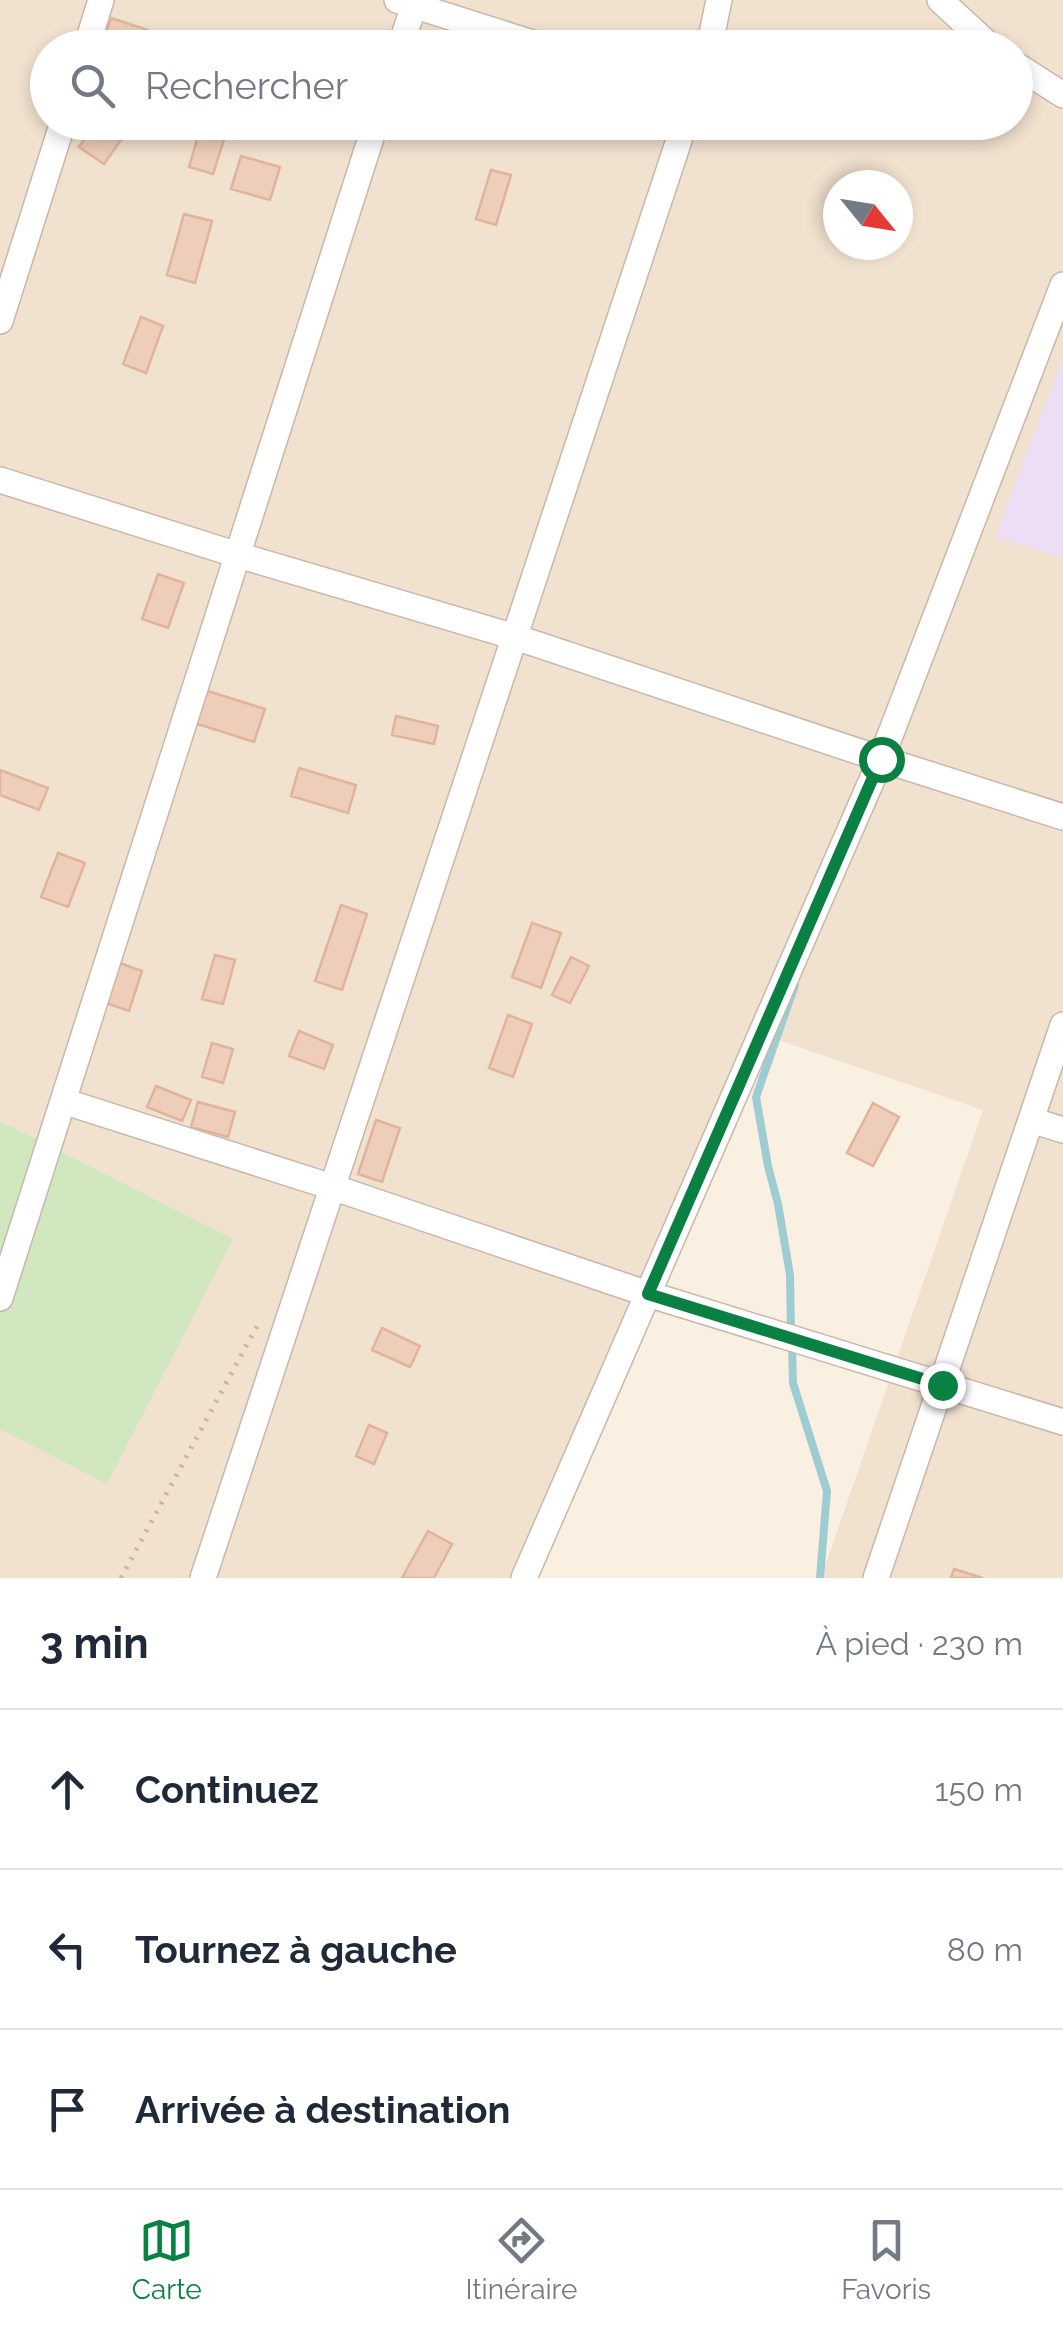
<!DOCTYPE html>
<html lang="fr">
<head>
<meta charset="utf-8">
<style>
  body { margin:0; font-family:Raleway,sans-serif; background:#f2f2f3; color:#1f2937 }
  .compass { position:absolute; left:823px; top:170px; width:90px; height:90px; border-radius:50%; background:#fff; box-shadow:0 5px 15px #0003; rotate:120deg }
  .stop { position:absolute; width:30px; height:30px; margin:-22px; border:8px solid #0b8043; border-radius:50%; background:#fff }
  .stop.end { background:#0b8043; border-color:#fff; box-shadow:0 2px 10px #0008 }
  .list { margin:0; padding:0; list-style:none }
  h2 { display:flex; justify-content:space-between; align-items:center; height:130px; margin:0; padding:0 40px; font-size:42px }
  h2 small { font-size:32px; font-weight:400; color:#747a83 }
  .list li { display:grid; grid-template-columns:65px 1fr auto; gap:30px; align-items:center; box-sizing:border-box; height:160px; padding:0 40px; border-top:2px solid #e0e1e3 }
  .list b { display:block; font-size:38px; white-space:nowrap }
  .list em { font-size:32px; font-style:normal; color:#747a83 }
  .icon { flex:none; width:55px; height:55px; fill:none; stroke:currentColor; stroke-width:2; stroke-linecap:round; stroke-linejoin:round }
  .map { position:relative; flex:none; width:1063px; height:1578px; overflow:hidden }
  .search { position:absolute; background:#fff; box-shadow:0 5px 15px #0003; left:30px; right:30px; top:30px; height:110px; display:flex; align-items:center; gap:25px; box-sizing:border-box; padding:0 35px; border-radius:55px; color:#747a83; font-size:38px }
  .sheet { height:610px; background:#fff }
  nav { display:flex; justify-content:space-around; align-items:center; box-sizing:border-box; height:140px; border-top:2px solid #e0e1e3; background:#fff; font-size:28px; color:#747a83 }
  nav a { display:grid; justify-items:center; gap:5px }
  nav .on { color:#0b8043 }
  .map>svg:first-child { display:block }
</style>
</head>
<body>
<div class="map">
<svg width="1063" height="1578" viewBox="0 0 1063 1578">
  <rect width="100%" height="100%" fill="#faf0e1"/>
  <path fill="#f1e1cf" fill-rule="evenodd" d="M0,0H1063V1578H821L983,1110L772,1038L537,1578H0ZM48,48H1016V122H48ZM838,185H898V245H838Z"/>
  <path fill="#eddef6" d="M1063,358V558L995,537Z"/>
  <path fill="#d1e7c0" d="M0,1121L233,1239L107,1484L0,1429Z"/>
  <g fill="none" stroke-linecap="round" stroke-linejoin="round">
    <path stroke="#9eccd3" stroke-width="8" d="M791,1331L790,1275L778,1204L768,1166L756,1097L795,985
      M792,1345L793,1383L827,1491L820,1578"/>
  </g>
  <path fill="#eeceba" stroke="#e0b49b" stroke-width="2.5" d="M111,18L148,30L142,48L105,36Z
    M173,34L205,48H168Z
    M96,122H121L129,128L104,164L79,147Z
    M202,123L227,130L213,174L189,167Z
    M241,156L280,167L270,200L231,189Z
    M491,170L511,175L496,225L476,219Z
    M184,214L212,221L195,283L167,275Z
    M141,317L163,326L146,373L123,364Z
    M158,574L184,583L168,628L142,619Z
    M198,688L265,709L254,742L188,721Z
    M396,716L438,726L434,744L392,735Z
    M299,768L356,785L348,813L291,796Z
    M0,770L48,788L39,810L0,795Z
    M58,853L85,863L68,907L41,897Z
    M341,905L367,914L342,990L315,981Z
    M532,923L561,933L541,988L512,977Z
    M215,955L235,960L223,1004L202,999Z
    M571,957L589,966L570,1003L552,995Z
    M117,962L142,971L129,1011L103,1002Z
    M508,1015L532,1024L513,1077L489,1068Z
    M299,1031L333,1045L324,1069L289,1056Z
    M212,1043L233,1049L223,1083L202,1077Z
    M156,1086L191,1100L182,1121L147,1107Z
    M198,1102L235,1112L228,1137L191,1127Z
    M873,1103L899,1117L873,1166L847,1153Z
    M376,1120L400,1128L382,1182L358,1174Z
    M382,1328L420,1346L410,1367L372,1350Z
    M369,1425L387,1433L374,1464L356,1456Z
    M428,1531L452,1544L434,1578H402Z
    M954,1569L983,1578H951Z"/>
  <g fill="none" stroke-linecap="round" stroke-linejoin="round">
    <defs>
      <path id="street" d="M397,0L548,48
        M940,0L992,48
        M86,48L101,0
        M400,48L414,5
        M709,48L719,0
        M1016,65L1063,95
        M0,321L63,122
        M0,480L238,555L515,637L881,759L1063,817
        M63,1101L332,1187L648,1294L1063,1422
        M1031,1120L1063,1130
        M0,1298L376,122
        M203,1578L685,122
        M524,1578L881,759L1063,285
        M876,1578L1063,1025"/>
    </defs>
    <use href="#street" stroke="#cab7a8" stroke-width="28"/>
    <path stroke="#d2b19e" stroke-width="5" stroke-dasharray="2.5 8" stroke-linecap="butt" d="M121,1578L257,1326"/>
    <use href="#street" stroke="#fff" stroke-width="25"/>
  </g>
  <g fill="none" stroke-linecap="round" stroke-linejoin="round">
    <path stroke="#0b8043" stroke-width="12" d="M881,759L648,1294L942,1385"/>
  </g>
</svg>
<svg class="compass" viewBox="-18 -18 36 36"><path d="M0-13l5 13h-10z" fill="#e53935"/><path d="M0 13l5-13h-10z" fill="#747a83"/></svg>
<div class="stop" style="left:881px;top:759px"></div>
<div class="stop end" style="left:942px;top:1385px"></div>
<div class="search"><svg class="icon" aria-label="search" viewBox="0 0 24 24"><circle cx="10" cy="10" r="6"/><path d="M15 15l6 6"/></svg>Rechercher</div>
</div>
<section class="sheet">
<h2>3 min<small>À pied · 230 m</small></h2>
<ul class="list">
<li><svg class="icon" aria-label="ahead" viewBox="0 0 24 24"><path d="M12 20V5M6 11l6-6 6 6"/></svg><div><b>Continuez</b></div><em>150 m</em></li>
<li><svg class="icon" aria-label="left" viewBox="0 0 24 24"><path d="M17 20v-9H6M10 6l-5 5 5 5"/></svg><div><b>Tournez à gauche</b></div><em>80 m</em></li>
<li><svg class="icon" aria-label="arrive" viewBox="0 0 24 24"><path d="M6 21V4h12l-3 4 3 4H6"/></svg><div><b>Arrivée à destination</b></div></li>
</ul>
</section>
<nav>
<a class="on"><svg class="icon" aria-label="map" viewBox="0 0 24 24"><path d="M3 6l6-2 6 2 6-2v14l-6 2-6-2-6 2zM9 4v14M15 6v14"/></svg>Carte</a>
<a><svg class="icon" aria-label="directions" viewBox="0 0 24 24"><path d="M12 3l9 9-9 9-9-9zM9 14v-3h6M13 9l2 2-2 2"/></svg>Itinéraire</a>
<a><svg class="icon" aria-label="saved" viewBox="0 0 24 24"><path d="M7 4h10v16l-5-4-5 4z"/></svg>Favoris</a>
</nav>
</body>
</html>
